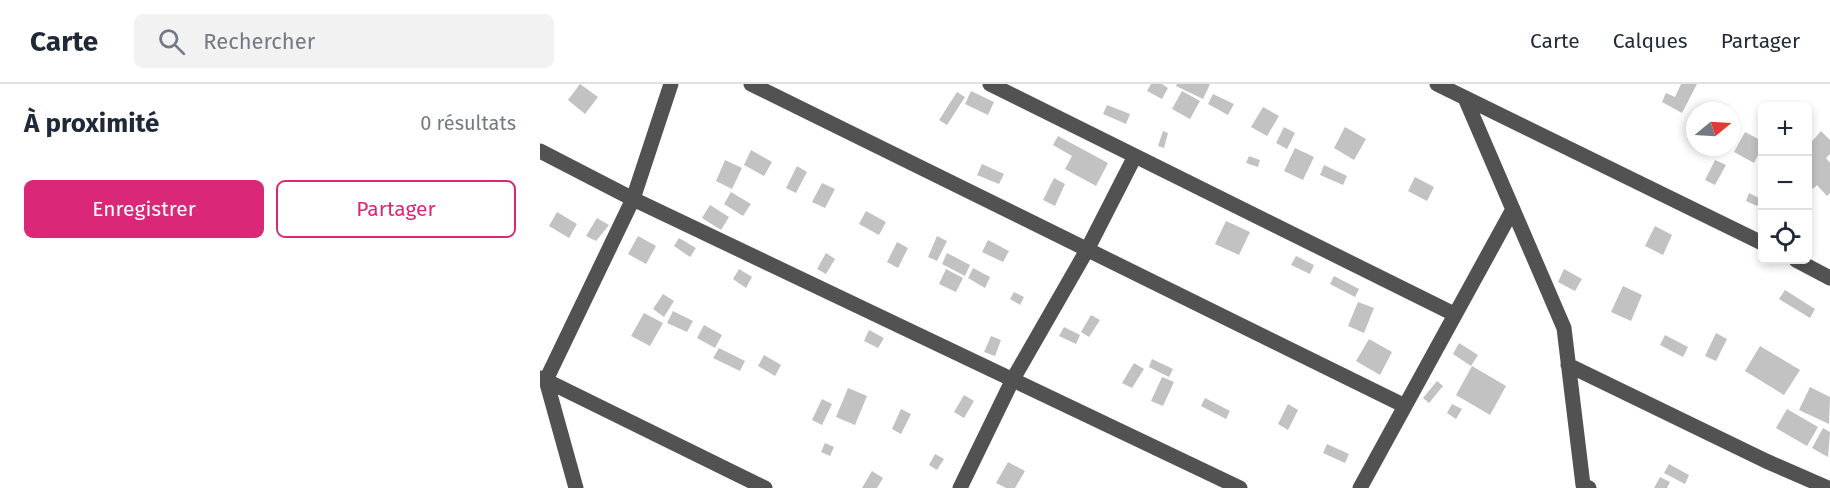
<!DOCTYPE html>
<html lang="fr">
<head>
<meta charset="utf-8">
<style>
  body { margin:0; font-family:"Fira Sans",sans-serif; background:#f2f2f3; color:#1f2937 }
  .controls { position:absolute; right:18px; top:18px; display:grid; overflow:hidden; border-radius:9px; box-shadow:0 3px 9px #0003 }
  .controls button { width:54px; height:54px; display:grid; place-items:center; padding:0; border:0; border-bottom:2px solid #e0e1e3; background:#fff; color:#1f2937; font:30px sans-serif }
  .compass { position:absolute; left:1146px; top:18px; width:54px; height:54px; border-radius:50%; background:#fff; box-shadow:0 3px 9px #0003; rotate:72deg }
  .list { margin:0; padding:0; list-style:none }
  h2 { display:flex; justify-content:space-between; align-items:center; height:78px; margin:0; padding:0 24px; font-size:26px }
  h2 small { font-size:20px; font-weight:400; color:#747a83 }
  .actions { display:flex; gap:12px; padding:18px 24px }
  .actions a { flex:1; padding:14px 0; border:2px solid #db2777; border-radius:9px; text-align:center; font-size:21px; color:#db2777 }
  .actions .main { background:#db2777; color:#fff }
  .icon { flex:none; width:33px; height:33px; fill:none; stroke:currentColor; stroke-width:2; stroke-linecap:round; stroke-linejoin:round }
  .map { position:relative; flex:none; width:1290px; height:404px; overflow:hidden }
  header { display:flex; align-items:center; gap:36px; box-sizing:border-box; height:84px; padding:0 30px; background:#fff; border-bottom:2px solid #e0e1e3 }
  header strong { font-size:28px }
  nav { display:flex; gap:33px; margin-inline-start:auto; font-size:21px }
  .search { width:420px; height:54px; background:#f2f2f3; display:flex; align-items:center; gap:15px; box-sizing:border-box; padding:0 21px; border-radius:9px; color:#747a83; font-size:22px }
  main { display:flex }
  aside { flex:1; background:#fff }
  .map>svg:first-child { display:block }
</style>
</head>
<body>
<header>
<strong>Carte</strong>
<div class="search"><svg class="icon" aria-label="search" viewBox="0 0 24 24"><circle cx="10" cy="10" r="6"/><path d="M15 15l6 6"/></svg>Rechercher</div>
<nav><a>Carte</a><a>Calques</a><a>Partager</a></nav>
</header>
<main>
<aside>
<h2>À proximité<small>0 résultats</small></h2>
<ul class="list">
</ul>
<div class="actions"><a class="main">Enregistrer</a><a>Partager</a></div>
</aside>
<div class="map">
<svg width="1290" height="404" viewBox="0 0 1290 404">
  <rect width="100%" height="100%" fill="#fff"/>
  <path fill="#c2c2c2" d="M40,0L58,13L45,30L28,16Z
    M611,0H622L628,4L622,15L607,7Z
    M637,0H670L663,15L636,2Z
    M1141,0H1157L1142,29L1122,18L1126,9L1135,13Z
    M431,7L454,18L448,31L425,20Z
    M642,7L660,17L650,35L632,25Z
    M417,8L425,13L407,41L399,36Z
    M673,10L694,20L688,31L668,20Z
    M567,21L590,30L586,40L563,30Z
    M723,23L739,32L727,52L711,43Z
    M744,43L755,49L747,65L736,59Z
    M805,43L826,55L814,76L794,64Z
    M623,47L628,49L624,64L618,62Z
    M1281,47L1290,56V70L1286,74L1290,79V109L1287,112L1277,101L1273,105L1268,99V62Z
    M1205,48L1222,57V63L1214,79L1194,68Z
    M518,52L568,79L556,102L525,85L532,72L513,61Z
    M755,64L774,73L763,96L744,87Z
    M211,66L232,78L224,92L204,81Z
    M709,72L720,76L718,83L706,79Z
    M185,76L202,84L192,105L176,97Z
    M1175,76L1186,81L1175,101L1165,96Z
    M442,80L464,90L459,100L437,91Z
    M784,81L807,92L803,101L780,91Z
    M257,82L267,88L256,109L246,104Z
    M875,93L894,103L887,117L868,107Z
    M514,94L525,100L515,122L503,116Z
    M282,99L295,105L285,124L272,118Z
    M191,108L211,120L203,132L184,120Z
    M1209,109L1221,115L1217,122L1206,117Z
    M170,121L189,133L181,146L162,134Z
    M326,127L346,138L339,151L319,140Z
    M17,128L37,140L29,154L9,142Z
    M57,134L69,141L56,157L46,152Z
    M686,137L710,148L699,171L675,160Z
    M1115,142L1132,151L1123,171L1105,162Z
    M98,152L116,162L106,180L88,170Z
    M397,152L407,157L397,177L388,173Z
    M139,154L156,164L150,173L134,162Z
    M448,156L469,167L463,178L442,168Z
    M357,158L368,164L358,184L347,178Z
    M286,169L295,175L286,190L277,185Z
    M407,169L430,181L425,192L402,180Z
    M756,172L774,181L770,190L751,181Z
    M433,184L450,193L445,204L428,194Z
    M199,185L212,193L206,204L193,195Z
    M406,185L423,194L416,208L399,200Z
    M1024,185L1042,195L1035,207L1018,198Z
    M794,192L819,205L815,213L790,200Z
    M1083,202L1102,211L1091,237L1071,228Z
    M1245,206L1275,225L1270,234L1239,215Z
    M474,208L484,213L480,221L470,215Z
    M123,210L134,217L124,233L113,225Z
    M818,218L834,224L824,249L808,242Z
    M133,227L153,237L147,248L127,239Z
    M104,229L123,239L110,262L91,252Z
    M551,231L560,236L549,253L541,248Z
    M164,241L182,251L175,264L157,254Z
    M524,243L540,251L536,260L519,252Z
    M329,246L344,254L338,264L324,257Z
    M1176,249L1187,255L1176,277L1165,272Z
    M1125,251L1148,263L1143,273L1120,261Z
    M451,252L461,256L455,272L444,268Z
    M829,255L852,268L840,291L816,277Z
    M919,259L938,271L931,282L913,270Z
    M1220,262L1260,286L1244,311L1205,287Z
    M179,264L205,277L200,287L173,274Z
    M224,271L241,281L235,292L218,282Z
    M612,275L633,285L629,293L609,283Z
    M594,279L604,285L592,304L582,299Z
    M932,282L966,302L950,331L916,311Z
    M622,293L634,298L623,322L611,317Z
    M897,297L903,302L889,319L883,314Z
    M1270,303L1290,313L1289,340L1259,326Z
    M308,304L327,312L315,341L296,333Z
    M424,311L434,317L424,334L414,328Z
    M665,314L690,327L686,335L661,322Z
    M282,315L292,320L282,341L272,336Z
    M748,320L758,326L748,346L738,340Z
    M912,320L922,325L916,335L907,329Z
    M361,325L371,330L361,350L352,345Z
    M1247,325L1278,343L1267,362L1236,344Z
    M1283,344L1290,348L1288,373L1272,364Z
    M285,359L294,363L290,372L281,368Z
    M787,360L809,370L805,379L783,369Z
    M395,370L404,375L397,386L389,381Z
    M468,378L485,387L475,404H466L456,399Z
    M1129,380L1149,391L1145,400L1124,389Z
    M332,387L343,394L337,404H322Z
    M1120,393L1130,398L1127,404H1114Z"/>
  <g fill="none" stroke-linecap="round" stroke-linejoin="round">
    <path stroke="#525252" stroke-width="15" d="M211,0L865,322
      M450,0L914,230
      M897,0L1222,159
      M925,14L1024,244L1043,401L1049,404
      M0,67L93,115L700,404
      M1256,176L1290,194
      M1028,281L1226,377L1288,404
      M1,294L225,404
      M36,404L6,296L93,115L131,0
      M420,404L473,295L547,166L595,72
      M820,404L973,125"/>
  </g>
</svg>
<div class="controls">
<button>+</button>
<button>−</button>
<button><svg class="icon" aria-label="locate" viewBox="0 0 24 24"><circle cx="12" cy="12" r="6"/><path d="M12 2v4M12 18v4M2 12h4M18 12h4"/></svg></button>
</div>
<svg class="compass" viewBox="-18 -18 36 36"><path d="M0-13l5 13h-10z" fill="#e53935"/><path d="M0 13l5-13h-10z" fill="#747a83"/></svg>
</div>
</main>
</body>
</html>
